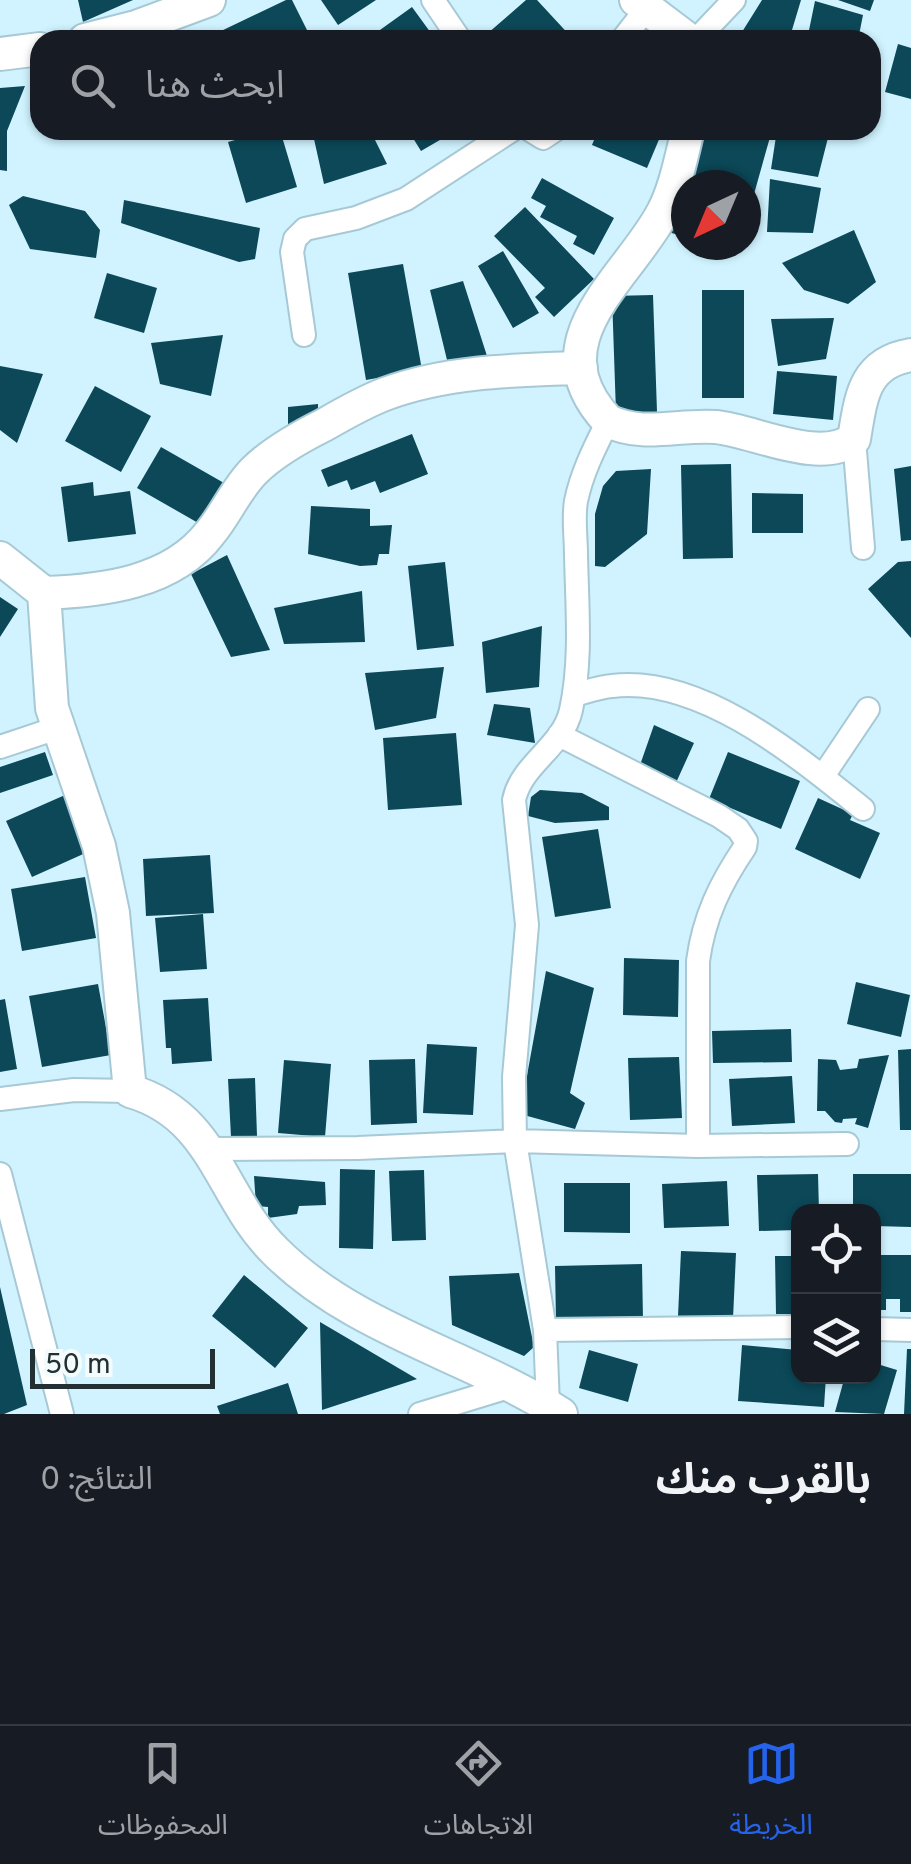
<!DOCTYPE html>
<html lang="ar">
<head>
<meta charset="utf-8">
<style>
  body { margin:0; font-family:Overpass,"Noto Sans Arabic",sans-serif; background:#242831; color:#f1f3f6; direction:rtl }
  .controls { position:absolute; right:30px; bottom:30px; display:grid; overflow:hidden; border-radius:20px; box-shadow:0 2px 8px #0004 }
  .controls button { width:90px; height:90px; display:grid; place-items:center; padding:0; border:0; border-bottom:2px solid #363941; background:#171b24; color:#f1f3f6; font:50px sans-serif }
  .compass { position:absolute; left:671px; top:170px; width:90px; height:90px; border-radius:50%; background:#171b24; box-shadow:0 2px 8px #0004; rotate:224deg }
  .scale { position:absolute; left:30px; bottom:25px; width:185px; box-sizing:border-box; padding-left:10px; border:5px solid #223034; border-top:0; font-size:28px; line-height:35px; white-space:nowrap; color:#223034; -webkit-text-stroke:8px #f4fbfd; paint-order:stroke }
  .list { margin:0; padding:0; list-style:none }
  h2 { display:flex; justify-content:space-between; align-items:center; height:130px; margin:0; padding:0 40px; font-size:42px }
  h2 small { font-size:32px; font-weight:400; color:#9ea1a6 }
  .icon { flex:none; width:55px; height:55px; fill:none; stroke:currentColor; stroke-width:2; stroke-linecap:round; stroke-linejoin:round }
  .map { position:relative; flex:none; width:911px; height:1414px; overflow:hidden; direction:ltr }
  .search { position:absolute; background:#171b24; box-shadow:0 2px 8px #0004; left:30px; right:30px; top:30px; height:110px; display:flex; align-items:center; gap:25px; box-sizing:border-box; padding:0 35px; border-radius:30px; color:#9ea1a6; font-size:38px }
  .sheet { height:310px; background:#171b24 }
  nav { display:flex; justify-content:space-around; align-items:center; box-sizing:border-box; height:140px; border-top:2px solid #363941; background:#171b24; font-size:28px; color:#9ea1a6 }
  nav a { display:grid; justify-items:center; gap:5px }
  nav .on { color:#2563eb }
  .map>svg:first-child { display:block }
</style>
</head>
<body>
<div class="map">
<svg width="911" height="1414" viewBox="0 0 911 1414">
  <rect width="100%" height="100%" fill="#d0f3ff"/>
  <path fill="#0c4858" d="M78,0H133L83,22Z
    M286,0H292L312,40H220L219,32Z
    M321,0H376L338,25Z
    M526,0H537L574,40H480Z
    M762,0H801L789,40H737Z
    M838,0H874L870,11Z
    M815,1L863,15L858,40H807Z
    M412,7L436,40H366Z
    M898,44L911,48V99L885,92Z
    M25,86L7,131V171L0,170V88Z
    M270,130H280L297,187L246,203L228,142Z
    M312,130H370L387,164L324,184Z
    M408,130H457L421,151Z
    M598,130H663L647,168L592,145Z
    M698,130H772L747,219L746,185H686V237L668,232Z
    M777,130H830L818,177L771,169Z
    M542,178L614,218L594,255L573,244L577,236L540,217L546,206L531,198Z
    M770,179L821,188L813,233L767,232Z
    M23,196L85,211L100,230L96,258L30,249L9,205Z
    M124,200L260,228L255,259L239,262L121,223Z
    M525,207L594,279L554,317L535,297L545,288L494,236Z
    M854,230L876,282L848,304L804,290L782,263Z
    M503,251L539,313L513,328L478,266Z
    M403,264L422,370L366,380L348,273Z
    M107,273L157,288L144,333L94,318Z
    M463,281L487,356L448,364L430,290Z
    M702,290H744V398H702Z
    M653,295L657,412L616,413L612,296Z
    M834,318L826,359L778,366L771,319Z
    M223,335L211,396L160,384L151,343Z
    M0,366L43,374L17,443L0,430Z
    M777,371L837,376L833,420L773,414Z
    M95,386L151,416L121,472L65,441Z
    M318,404V418L288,436V407Z
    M412,434L428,474L380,493L375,481L351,490L347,480L328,487L321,470Z
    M161,447L224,483L200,524L137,488Z
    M731,464L733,558L683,559L681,465Z
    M911,466V540L901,541L894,469Z
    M651,469L647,534L605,567L595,566V514L603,486L616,471Z
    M93,482L94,496L130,491L136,534L68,542L61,487Z
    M752,493L803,494V533H752Z
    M311,506L370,509V526L392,525L389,554H379L377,565L360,566L308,554Z
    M227,555L270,650L231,657L191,574Z
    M911,561V638L868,589L898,562Z
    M445,562L454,646L417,650L408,566Z
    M362,591L365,642L284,644L274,608Z
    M0,597L18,609L0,637Z
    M542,626L539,687L486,693L482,642Z
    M444,667L436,718L375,730L365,673Z
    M494,704L530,708L535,743L487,735Z
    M654,725L694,743L675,785L640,765Z
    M456,733L462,805L388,810L383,738Z
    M45,752L53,775L0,793V767Z
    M728,752L800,781L781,829L709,799Z
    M540,790L582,793L609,807V820L555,823L528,816L531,797Z
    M65,795L90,851L32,877L6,821Z
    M818,798L853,814L850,820L880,833L860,879L795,849Z
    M598,829L611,908L555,917L542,837Z
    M210,855L214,913L146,916L143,859Z
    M85,877L96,938L22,951L11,889Z
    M203,914L207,969L160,972L155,918Z
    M624,958L679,960L678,1017L623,1015Z
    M546,971L594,988L570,1093L585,1103L575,1129L520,1114Z
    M856,982L910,995L901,1037L847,1024Z
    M98,984L111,1055L42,1067L29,996Z
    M208,998L212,1061L172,1064L171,1048H166L163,1000Z
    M5,999L17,1069L0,1072V1000Z
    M791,1029L792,1062L713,1063L712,1031Z
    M427,1044L477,1047L473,1115L423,1113Z
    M911,1049V1130H900L898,1050Z
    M889,1055L868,1128L855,1124L857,1118L843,1119L842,1123L835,1122L825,1111H817L818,1059L836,1060L840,1070L857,1068L859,1059Z
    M679,1057L682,1118L630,1120L628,1058Z
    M415,1059L417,1123L371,1125L369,1060Z
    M284,1060L331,1064L325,1137L278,1133Z
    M792,1076L795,1123L732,1126L729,1079Z
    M255,1078L257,1136L231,1137L228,1079Z
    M340,1169L375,1170L373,1249L339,1248Z
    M424,1170L426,1240L392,1241L389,1171Z
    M818,1174L819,1212H798V1230L759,1231L757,1175Z
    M853,1174H911V1227L874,1226V1212H853Z
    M254,1176L325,1182L326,1205L299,1206L297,1214L268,1218V1207L256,1206Z
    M727,1181L729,1226L664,1228L662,1184Z
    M564,1183H630V1233L564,1232Z
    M681,1251L736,1253L733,1319L678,1316Z
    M874,1255H911V1312H900V1299H886V1310H874Z
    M775,1256H798V1314H776Z
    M642,1264L643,1320L556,1322L555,1266Z
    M519,1273L534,1347L524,1356L452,1325L449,1276Z
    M244,1275L308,1328L275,1368L212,1316Z
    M0,1287L27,1405L4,1414H0Z
    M320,1322L417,1379L322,1410Z
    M742,1345L798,1350V1376H826L824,1407L738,1401Z
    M907,1349H911V1414H904Z
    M589,1350L638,1364L628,1402L579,1388Z
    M874,1363L897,1370L884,1414L835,1412L845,1376H874Z
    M288,1383L298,1414H220L217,1406Z"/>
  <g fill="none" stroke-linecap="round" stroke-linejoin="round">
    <defs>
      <path id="street" d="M433,0L460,40
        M622,40L647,8
        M696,40L734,0
        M530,130L543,138L555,130
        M304,335L292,252L295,239L305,229L356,218L406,199L512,130
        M854,439L863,548
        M574,695C586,692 599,687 612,686C701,675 798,757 863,809
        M559,735L719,816L738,829L746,841L745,847C720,884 704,917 698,961V1146
        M0,747L57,728
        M823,776L868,709
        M0,1099L74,1090L130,1091
        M210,1149L358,1148L515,1141L698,1146L847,1144
        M0,1174L62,1414
        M874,1329L911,1330
        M545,1330L798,1327
        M548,1406L545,1330L515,1141L514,1077L527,925L514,800C521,764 563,747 571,710C582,660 577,606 576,555C576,537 573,518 576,501C582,472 595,447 608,421
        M420,1414L512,1386"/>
      <path id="secondary" d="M636,0L689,40
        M85,40L136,27L209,0
        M0,54L40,49
        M688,130C681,157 676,187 663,212C628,279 533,341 608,421C644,438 678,424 716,427C755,431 820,465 854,439C861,398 863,363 911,355
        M0,558L44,593C102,591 172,583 210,533C226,514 236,489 254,471C273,452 300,437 324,425C343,414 364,402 385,394C447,371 516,370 581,368
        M44,593L52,708L99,846L113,913L130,1091C215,1115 220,1197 275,1251C354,1330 469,1355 561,1414"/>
    </defs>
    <use href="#street" stroke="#a7c9d5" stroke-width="26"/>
    <use href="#secondary" stroke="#a7c9d5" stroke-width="36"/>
    <use href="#street" stroke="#fff" stroke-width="22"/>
    <use href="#secondary" stroke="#fff" stroke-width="32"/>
  </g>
</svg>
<div class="controls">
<button><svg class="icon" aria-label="locate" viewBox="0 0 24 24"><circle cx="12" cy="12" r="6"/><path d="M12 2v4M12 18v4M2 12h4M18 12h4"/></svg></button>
<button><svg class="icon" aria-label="layers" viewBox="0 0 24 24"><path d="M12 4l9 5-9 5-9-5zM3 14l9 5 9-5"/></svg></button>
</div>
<svg class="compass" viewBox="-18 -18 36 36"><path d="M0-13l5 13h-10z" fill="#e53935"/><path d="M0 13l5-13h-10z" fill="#9ea1a6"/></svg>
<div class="scale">50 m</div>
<div class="search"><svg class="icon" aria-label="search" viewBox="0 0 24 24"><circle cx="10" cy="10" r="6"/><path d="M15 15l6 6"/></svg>ابحث هنا</div>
</div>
<section class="sheet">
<h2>بالقرب منك<small>النتائج: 0</small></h2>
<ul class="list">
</ul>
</section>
<nav>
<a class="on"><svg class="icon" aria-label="map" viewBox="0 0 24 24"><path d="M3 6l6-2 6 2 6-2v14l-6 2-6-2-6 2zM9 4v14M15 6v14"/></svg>الخريطة</a>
<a><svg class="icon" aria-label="directions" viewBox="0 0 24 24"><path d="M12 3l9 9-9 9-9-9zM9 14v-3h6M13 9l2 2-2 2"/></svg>الاتجاهات</a>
<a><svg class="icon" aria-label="saved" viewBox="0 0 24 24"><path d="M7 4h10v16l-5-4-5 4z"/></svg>المحفوظات</a>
</nav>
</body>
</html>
